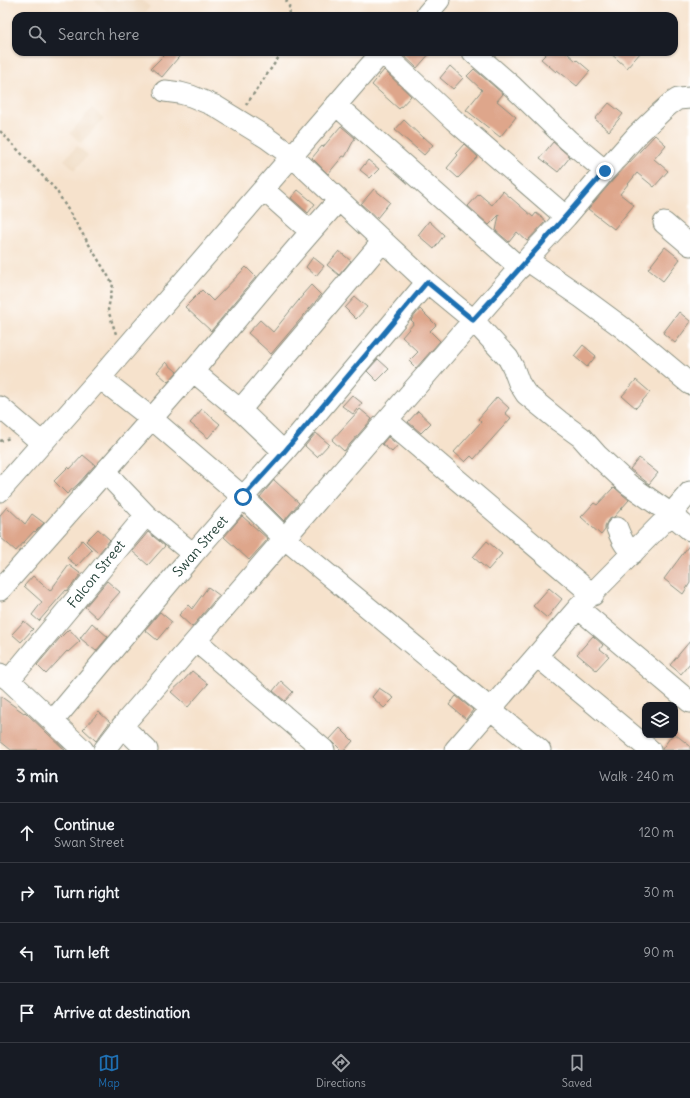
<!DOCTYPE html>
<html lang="en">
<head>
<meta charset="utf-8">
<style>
  body { margin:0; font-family:Delius,sans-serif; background:#20242c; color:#f1f3f6 }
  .controls { position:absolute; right:12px; bottom:12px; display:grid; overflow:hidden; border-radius:8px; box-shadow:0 1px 3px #0004 }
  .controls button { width:36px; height:36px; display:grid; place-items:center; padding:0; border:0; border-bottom:1px solid #363941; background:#171b24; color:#f1f3f6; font:20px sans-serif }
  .stop { position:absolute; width:12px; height:12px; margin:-9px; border:3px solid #1f6fb2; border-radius:50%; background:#fff }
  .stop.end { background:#1f6fb2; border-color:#fff; box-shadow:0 1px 4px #0008 }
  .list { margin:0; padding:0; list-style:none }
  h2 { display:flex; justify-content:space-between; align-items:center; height:52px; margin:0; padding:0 16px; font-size:17px }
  h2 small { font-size:13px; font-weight:400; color:#9ea1a6 }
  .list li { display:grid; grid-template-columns:26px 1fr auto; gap:12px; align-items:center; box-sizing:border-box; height:60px; padding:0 16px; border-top:1px solid #363941 }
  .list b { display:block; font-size:15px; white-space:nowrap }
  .list p { margin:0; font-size:13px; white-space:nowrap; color:#9ea1a6 }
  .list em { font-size:13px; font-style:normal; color:#9ea1a6 }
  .icon { flex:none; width:22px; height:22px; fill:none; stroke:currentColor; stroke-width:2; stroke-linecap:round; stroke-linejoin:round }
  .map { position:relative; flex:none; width:690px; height:750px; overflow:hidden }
  .search { position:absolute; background:#171b24; box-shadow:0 1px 3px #0004; left:12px; right:12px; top:12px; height:44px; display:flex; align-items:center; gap:10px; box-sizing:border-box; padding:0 14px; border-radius:12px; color:#9ea1a6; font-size:15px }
  .sheet { height:292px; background:#171b24 }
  nav { display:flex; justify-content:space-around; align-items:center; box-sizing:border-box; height:56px; border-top:1px solid #363941; background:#171b24; font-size:11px; color:#9ea1a6 }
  nav a { display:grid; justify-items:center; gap:2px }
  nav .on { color:#1f6fb2 }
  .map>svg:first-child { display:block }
</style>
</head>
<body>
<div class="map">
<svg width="690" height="750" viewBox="0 0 690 750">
  <rect width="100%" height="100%" fill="#fff"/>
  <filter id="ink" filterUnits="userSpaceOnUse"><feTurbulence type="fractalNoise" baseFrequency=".025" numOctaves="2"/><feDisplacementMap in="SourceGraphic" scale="8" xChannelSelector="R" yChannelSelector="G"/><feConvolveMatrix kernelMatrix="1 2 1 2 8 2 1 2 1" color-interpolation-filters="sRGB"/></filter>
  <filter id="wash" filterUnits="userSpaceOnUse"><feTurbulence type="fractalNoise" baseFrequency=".012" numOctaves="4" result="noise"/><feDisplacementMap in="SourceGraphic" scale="16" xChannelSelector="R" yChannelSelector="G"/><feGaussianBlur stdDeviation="0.9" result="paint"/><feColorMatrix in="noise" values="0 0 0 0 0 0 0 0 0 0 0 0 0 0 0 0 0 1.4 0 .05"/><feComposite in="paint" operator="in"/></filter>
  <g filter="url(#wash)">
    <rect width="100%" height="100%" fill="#f6e2cc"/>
    <path fill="#eed7bb" d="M94,0H142L150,7L142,16H112Z
      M92,108L104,119L81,143L70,133Z
      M77,146L88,155L75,170L64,160Z"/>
    <g id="blocks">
      <path fill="#dea68b" d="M167,52H183L162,77L151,68Z
        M400,52H431L417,68Z
        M548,52H566L576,61L577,60L590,71L577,86L557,70L556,72L541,59Z
        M609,52H641L627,68Z
        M450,66L463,78L453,89L440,78Z
        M474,69L503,94L497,101L516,117L500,137L466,110L482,90L467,76Z
        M384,70L411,96L399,109L372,85Z
        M609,103L623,114L609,131L595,119Z
        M404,120L423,138L424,137L433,145L424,155L395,130Z
        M341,126L355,138L345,157L343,156L328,174L312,158L322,146L323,147Z
        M655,135L666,145L654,159L668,171L654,187L637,173L620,194L634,205L614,229L588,209L614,179Z
        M553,142L570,157L558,172L540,158Z
        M464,144L478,157L458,178L447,168L458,155L456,153Z
        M368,160L379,169L370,178L360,170Z
        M374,189L390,202L377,218L361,204Z
        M298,190L315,204L308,213L291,198Z
        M503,191L533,217L536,213L546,221L527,241L517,232L509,242L496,231L499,215L489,225L468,206L479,194L492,205Z
        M429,221L444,235L434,249L418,235Z
        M665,247L680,259L663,281L648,269Z
        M339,251L351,261L339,275L327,265Z
        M313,257L324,266L316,276L306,267Z
        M246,267L256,277L211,331L185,307L202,290L213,301Z
        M311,285L321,295L271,354L248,333L260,320L273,332L303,295H302Z
        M355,297L367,307L356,319L345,308Z
        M420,309L436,325L430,331L440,341L416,368L409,361L418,352L402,337L414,323L411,320Z
        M679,312L690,321V323L675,343L663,333Z
        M583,345L596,356L587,367L574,356Z
        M378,359L389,369L377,381L367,371Z
        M166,362L177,372L168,382L157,372Z
        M636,380L650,392L636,408L622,396Z
        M352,395L362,403L353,414L342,406Z
        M497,397L509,408L505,413L511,418L474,459L471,456L465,462L454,452L481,422L478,419Z
        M202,409L220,424L208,438L190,423Z
        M360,409L372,419L344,451L332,440Z
        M418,411L431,423L421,433L408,422Z
        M316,433L329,444L317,457L305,446Z
        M388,437L398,445L392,452L382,444Z
        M83,455L95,465L78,484L67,494L54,481L68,467L70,469Z
        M639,458L658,473L649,484L630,469Z
        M274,480L299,503L284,521L260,497Z
        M613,488L614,489L615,488L629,500L614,517L608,520L605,526V530L601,535L581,517L594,503L597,505Z
        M7,507L25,524L32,514L44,523L35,532L34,531L16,551L0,537V515Z
        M242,516L268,539L249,560L224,537Z
        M98,529L110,540L99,553L86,541Z
        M148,532L165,546L148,565L132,551Z
        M82,540L92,550L77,566L67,558Z
        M487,541L502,554L488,570L473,557Z
        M690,544V583L683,594L664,579Z
        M69,565L81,574L67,591L66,590L39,621L32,615L42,602L24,586L33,576L50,591Z
        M107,581L120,592L97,618L85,607Z
        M208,587L219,595L192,627L179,615L188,605L192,609Z
        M549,588L562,599L547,618L533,606Z
        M160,612L172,622L157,640L145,630Z
        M24,621L33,629L21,642L12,634Z
        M92,623L108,637L96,651L80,638Z
        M69,629L80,641L68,652L67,651L46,674L37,665L59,639Z
        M593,636L603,645L600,649L609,656L596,670L577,654Z
        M690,641V663L681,674L670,665Z
        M192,671L208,684L188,707L171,692L184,680Z
        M281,681L293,692L285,701L273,691Z
        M379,688L394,698L384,708L372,697Z
        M0,696L24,713L25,712L65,750H11L0,741Z
        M456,696L473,710L466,719L449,705Z
        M99,712L110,722L96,741L83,729Z
        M340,728L353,741L345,750H341L330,739Z
        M675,734L690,746V750H662V749L672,735H675Z"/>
    </g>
  </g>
  <g filter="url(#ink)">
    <use href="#blocks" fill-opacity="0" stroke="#8a9080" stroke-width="1"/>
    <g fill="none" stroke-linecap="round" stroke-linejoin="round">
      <defs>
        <path id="minor" d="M427,14L439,0
          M382,52L454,120L566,217
          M473,52L513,87L568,140L605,171
          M165,91L180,93L191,96L215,106L267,138L293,157L427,282L473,320L508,358L513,367L519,383L526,394L559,421L581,437L597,455L628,484L671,514L690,530
          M336,105L520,268
          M264,190L310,231
          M664,223L690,245
          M527,260L581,297L623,328L690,384
          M193,371L240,410L284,452
          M100,378L151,418L243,497L284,538L540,750
          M0,407L42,443
          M240,410L383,241
          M387,420L593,595
          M105,472L146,515L193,554
          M0,491L100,378L382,52
          M617,528C621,538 624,546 633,553
          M0,590C65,517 130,444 194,370C242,313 289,255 339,200
          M578,608L690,702
          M196,641L324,750
          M537,656L650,750
          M0,674L9,680L83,750
          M9,680L146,515
          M53,721L193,554L243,497L284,452L427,282
          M122,726L147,750
          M104,750L128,719L465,330L537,248L566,217L605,171L638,134L661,112L670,104L678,99L690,98
          M455,750L578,608L671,514L690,492"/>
      </defs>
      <use href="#minor" stroke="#8a9080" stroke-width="23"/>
      <path stroke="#8a9080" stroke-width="2.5" stroke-dasharray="3 3" stroke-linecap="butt" d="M286,0L289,6L290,16
        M246,105L279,57L281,52
        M0,131L56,190L113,284L108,310L116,334
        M0,441L10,438"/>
      <use href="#minor" stroke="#fff" stroke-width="21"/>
    </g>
  </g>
  <g fill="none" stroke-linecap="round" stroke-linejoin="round" filter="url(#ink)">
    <path stroke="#1f6fb2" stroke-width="5" d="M243,497L284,452L427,282L473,320C518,271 562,221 605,171"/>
  </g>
  <g text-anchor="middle" stroke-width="3" stroke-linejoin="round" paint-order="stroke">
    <g font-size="14" fill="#1f3d34" stroke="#fff">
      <text transform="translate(200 546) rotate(-49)" y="5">Swan Street</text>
      <text transform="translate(96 574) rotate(-51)" y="5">Falcon Street</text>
    </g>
  </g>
</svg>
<div class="controls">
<button><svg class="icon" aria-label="layers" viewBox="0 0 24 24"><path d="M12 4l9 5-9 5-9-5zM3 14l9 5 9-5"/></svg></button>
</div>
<div class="stop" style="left:243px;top:497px"></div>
<div class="stop end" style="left:605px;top:171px"></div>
<div class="search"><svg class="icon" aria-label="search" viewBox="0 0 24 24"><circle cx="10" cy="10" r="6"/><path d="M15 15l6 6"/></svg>Search here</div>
</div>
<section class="sheet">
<h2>3 min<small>Walk · 240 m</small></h2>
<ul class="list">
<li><svg class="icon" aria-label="ahead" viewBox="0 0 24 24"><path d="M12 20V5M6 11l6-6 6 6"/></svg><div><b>Continue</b><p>Swan Street</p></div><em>120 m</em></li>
<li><svg class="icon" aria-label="right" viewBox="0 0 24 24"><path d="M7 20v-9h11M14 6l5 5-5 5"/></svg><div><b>Turn right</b></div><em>30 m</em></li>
<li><svg class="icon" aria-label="left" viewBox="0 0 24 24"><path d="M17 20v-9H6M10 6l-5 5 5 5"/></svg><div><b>Turn left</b></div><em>90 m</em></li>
<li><svg class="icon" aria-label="arrive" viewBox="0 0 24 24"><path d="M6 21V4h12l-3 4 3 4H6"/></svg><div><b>Arrive at destination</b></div></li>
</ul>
</section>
<nav>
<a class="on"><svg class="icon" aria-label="map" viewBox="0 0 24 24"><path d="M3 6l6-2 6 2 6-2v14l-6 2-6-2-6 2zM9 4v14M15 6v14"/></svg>Map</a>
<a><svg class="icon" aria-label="directions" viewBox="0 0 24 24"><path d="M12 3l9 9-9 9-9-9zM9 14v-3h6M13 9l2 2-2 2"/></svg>Directions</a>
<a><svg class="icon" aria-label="saved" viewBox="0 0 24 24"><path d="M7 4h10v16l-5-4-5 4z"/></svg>Saved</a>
</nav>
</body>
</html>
